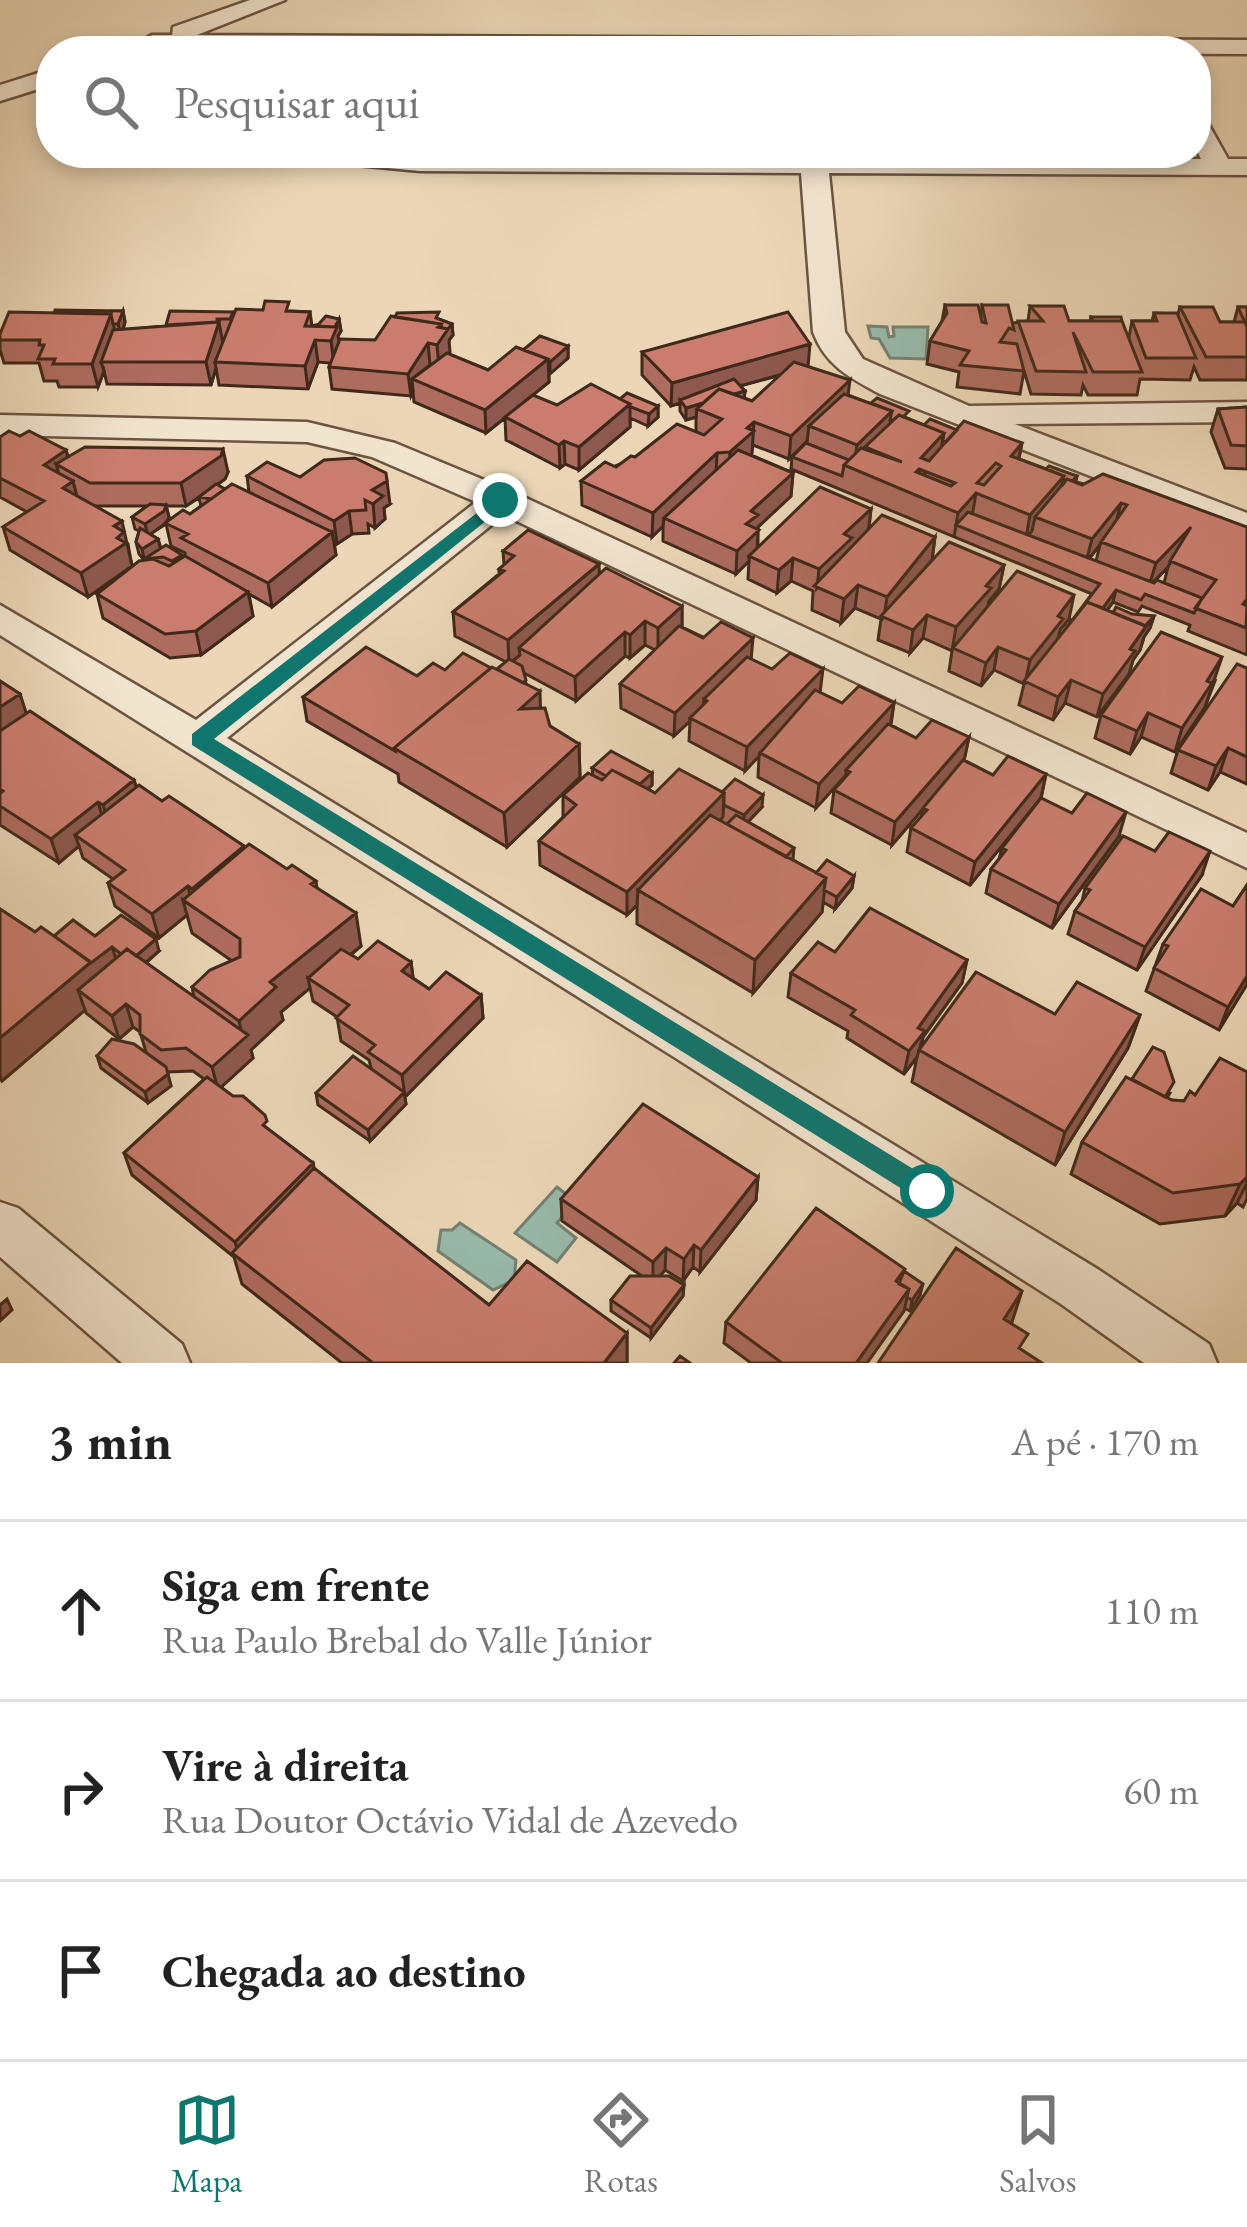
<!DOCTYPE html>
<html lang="pt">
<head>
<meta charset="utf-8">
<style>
  body { margin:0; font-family:"EB Garamond",serif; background:#f2f2f2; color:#222 }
  .stop { position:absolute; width:36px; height:36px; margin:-27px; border:9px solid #0f766e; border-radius:50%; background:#fff }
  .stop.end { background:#0f766e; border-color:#fff; box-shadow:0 3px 12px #0008 }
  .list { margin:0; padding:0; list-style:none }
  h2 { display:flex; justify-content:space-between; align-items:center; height:156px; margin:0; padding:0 48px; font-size:51px }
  h2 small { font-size:39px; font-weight:400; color:#767676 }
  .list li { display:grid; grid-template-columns:78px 1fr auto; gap:36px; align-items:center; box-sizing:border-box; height:180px; padding:0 48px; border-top:3px solid #e0e0e0 }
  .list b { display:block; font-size:45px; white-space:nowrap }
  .list p { margin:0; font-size:39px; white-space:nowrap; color:#767676 }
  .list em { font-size:39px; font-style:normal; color:#767676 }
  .icon { flex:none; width:66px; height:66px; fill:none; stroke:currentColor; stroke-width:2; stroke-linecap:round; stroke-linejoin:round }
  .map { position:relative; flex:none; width:1247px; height:1363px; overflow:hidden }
  .search { position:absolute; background:#fff; box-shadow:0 6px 18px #0003; left:36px; right:36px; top:36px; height:132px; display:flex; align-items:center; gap:30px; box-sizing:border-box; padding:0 42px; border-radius:48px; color:#767676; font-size:45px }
  .sheet { height:696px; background:#fff }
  nav { display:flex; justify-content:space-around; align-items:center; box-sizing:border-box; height:168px; border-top:3px solid #e0e0e0; background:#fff; font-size:33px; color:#767676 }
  nav a { display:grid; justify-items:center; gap:6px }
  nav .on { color:#0f766e }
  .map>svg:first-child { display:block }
</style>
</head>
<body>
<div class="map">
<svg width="1247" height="1363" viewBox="0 0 1247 1363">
  <rect width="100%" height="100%" fill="#ebd7b7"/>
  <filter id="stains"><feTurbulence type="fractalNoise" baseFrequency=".00167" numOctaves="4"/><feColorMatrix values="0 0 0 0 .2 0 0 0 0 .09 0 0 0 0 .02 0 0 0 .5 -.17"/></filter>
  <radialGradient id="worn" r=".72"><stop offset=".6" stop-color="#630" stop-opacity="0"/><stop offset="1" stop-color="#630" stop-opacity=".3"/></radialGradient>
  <path fill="#98baac" stroke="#758072" stroke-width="3" d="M868,326L887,327L889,337L894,336L893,327H928L926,359L890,358L879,339L871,338Z
    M557,1187L575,1201L557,1223L576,1238L557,1262L515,1233Z
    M460,1223L516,1260L514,1280L493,1290L438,1251L441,1230H452Z"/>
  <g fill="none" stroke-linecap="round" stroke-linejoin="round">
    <defs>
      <path id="minor" d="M250,0H285L197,35L1247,40V54L152,49L140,42L152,35H172L173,27Z
        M51,69V85L0,101V85Z
        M1196,116L1205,118L1228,159H1247V175L829,173L845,332L863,359L969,406L1247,402V422L1015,424L1247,513V537L880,394C849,377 826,366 813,332L801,173L420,171L313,161L299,153L1201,159L1196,149Z
        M0,415L307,422L395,443L513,492L1247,833V868L504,515L227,738L1099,1270L1209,1344L1217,1363H1144L1061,1304L674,1057L0,635V605L196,720L476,502L372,457L307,442L0,435Z
        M0,1202L18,1208L182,1344L190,1363H122L0,1257Z"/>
    </defs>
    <use href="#minor" stroke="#6c5441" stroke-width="5"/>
    <use href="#minor" fill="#f2e5d0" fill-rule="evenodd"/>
  </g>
  <path fill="#ae6c5f" stroke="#41291a" stroke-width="3" fill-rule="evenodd" d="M945,305L981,315L982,305L1013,323L1028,321L1030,306L1069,321H1090L1091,317L1129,337L1132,321H1152L1154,313L1178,314L1180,307L1220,322H1234L1238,307H1247V380H1200L1194,367L1190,380L1140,379L1137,395H1088L1083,385L1081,395L1031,394L1024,371L1020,394L957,387L959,372L927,364L930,341L942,321Z
    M123,311L125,322L123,330L166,326L233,312V316L291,311L310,312L312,326L339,319L341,331L338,336L339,342L375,340L439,319L452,324L453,335L449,340L448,354L488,370L523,350L568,346V358L549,373V382L511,412L557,405L620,399L658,406V417L648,426L630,418V427L579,470L565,464L560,468L506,440L505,418L486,433L414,402L413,392L411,396L332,389L329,367L330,363L318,362L308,389L219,385L216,368L211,385L107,384L104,371L98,387H59L57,381H44L39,363H4L1,353L0,356V334L54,313Z
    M642,352L808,367L848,395L924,425L1022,443L1019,459L1046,469L1077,476L1076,482L1247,527V655L1188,631L1190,625L1142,606L1138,612L1113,602L1107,610L1113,613L1154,616L1150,628L1144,637L1140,650L1133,660L1129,674L1097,717L1065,703L1053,720L1019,705L1024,684L994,670L981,686L949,671L952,651L923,638L910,653L878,640L881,619L855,608L841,623L812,610L813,591L791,581L777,593L748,579L749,561L736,574L663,541V526L652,537L582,505L581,481L696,431V417L686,420L680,411V403L671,406L642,375ZM781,375L752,401L744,398L745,391L740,386ZM807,441V444L792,457L791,469L1092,594L1058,639L1060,630L1069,619L988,606L989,601L999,589L1004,565L932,560L935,537L869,529L871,509L758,548V527L791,496L793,473L751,455L753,445L789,459ZM1100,545L1096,561L1089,559ZM1168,567L1164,583H1153Z
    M1247,407V469L1225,468L1211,432L1218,409Z
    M20,436L66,450L68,457L228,472L225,479L217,485L224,489L249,492L247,476L300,477L390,504L384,508L385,519L375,528L368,524L369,533L352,534L337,544L334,542L336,555L272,607L249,594L253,616L201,655L170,658L103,618L97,594L129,568L88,597L10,550L3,527L27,512L0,497V437ZM199,498L201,506L190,514L167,521L169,517L166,506H186ZM96,506H147L132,517L135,529L139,531L136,542L139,554L144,560L132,566L128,544ZM166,524L171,546L185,553V557L182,558L161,548L158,539L150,534Z
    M503,551L599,574L682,606V627L842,703H894L891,725L916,738L969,737L964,760L993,775L1046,774L1041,798L970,885L907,852L911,828L921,817L923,809L892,845L831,813L834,790L846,775L816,808L758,777L759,756L745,771L689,741L690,721L674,736L621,708L620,684L655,650L645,645L630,658L625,656L576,701L524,673L526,684L550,726L579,744L580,777L507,847L399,782L398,774L307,721L303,697L445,670L497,669L506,662L455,636L453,612L499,574V569L504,565Z
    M1247,668V784L1220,772L1208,790L1171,773L1178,750Z
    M0,681L20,694L26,714L134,780L136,787L244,846L287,869L316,881L317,888L361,946L351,955L358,959L411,962L413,978L429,989L481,995L483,1018L405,1097L406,1104L370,1141L318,1105L316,1093L371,1068L369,1060L341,1041L337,1017L313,1001L310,988L281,1012L283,1020L251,1050L253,1058L221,1087L270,1131L313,1163L314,1169L489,1305L627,1333V1363H342L242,1284L234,1257L132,1175L124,1153L204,1079L193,1071L167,1072L171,1086L148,1103L101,1068L97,1056L146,1052L140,1032L133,1027L119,1039L86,1013L85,1010L2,1081L0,1079V909L35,932L54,936H95L159,951L146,963L194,997L192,987L232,961L192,933L187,915L159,938L115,906L108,883L113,879L83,858L79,846L59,863L0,825Z
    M1215,681L1205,707L1175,752L1141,737L1130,754L1095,738L1101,715Z
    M592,768L652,773V785L648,789L655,793L722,792L762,807L748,822L794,848L793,860L816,873L854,876L852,888L835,909L823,902L822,912L753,993L637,924V905L627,915L540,865L539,841L563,817V795L593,776Z
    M1119,836L1052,928L986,893L991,869L999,859L1002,848Z
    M1202,875L1137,970L1068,934L1075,911L1082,901L1085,888Z
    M1247,885V984L1219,1030L1146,991L1163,944L1233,906Z
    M835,952L967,960L962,983L923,1037L922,1046L1055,1014L1140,1015L1128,1048L1055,1165L912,1082L917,1057L904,1074L847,1038L848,1031L788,997L791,973Z
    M1247,1072V1199L1243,1207L1237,1203L1225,1216L1160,1224L1071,1174L1082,1142L1132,1079L1170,1093L1167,1098L1172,1100L1184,1101Z
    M758,1177L756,1200L700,1272L693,1267L683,1281L665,1270L660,1276L684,1285L683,1296L651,1338L611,1311V1300L642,1276L562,1221L561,1199Z
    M904,1271L920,1295L910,1311L904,1308L867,1363H751L724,1343L726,1322Z"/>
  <path fill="#8d584d" stroke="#41291a" stroke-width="3" d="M123,311L125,322L121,335L118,324Z
    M111,314L116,336L101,362L104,371L98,387L92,364Z
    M339,319L341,331L338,336L340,349L334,363L331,341L334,329Z
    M219,322L223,344L215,362L216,368L211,385L206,362Z
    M441,324H452L453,335L449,340L450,352L439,367L437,345L438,327Z
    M315,340L318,362L308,389L305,366Z
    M428,343L430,365L412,379L413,392L411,396L408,374Z
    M810,344L808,367L682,402L680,400V403L671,406L672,383Z
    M568,346V358L550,374V362Z
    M548,359L549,382L486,433L485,410Z
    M850,380L847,403L809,426L807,441L789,459L791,436Z
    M745,391L744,402L697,409L696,417L686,420V408Z
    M630,404V427L579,470V447Z
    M658,406V417L648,426L649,414Z
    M892,411L889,434L865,447L863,458L854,464L857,445Z
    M754,422L752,454L729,475L730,452L747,428Z
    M944,433L940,456L918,481L921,458Z
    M564,441L565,464L560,468L559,445Z
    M1022,443L1017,466L1011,456Z
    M223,449L228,472L225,479L186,506L181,483Z
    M66,450L72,473L56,464L61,481L44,465Z
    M717,453L716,476L664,518L663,526L652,537L653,513Z
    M793,473L791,496L758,527L757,553L749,556V561L736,574L737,551L751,511Z
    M1064,476L1059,500L1035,517L1032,531L1026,538L1030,515Z
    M73,481L79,504L63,488Z
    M387,481L390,504L384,508L385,519L375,528L372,490Z
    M976,493L972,517L956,525L954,537L958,513Z
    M1121,503L1115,526L1086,562L1092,539Z
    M166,505L169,517L166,523L148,536L145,524Z
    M871,509L868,532L817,588L819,569L844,534Z
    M349,511L352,534L337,544L334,521Z
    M122,521L132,566L88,597L81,573L114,526Z
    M1191,527L1168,567L1149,586L1156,563Z
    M332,532L336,555L272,607L268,583Z
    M935,537L932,560L884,617L887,597Z
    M158,539L161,551L144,559L142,549Z
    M793,558L791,581L777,593L779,570Z
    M599,564L600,588L519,648L520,655L509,664L508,640Z
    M1004,565L999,589L989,601L987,611L953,648L952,651L956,627L986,586Z
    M858,585L855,608L841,623L844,599Z
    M1116,590L1113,602L1099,621L1102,609Z
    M248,592L253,616L201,655L196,631Z
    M1074,595L1069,619L1060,630L1057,642L1025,684L1030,660L1058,616Z
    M682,606V629L658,651V628Z
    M927,615L923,638L910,653L913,630Z
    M1154,616L1150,628L1144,637L1140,650L1133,660L1129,674L1097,717L1103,694L1130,649Z
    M645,621V645L630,658V635Z
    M625,632V656L576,701L575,677Z
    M753,638L751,661L707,701L704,699L703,708L690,718V721L674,736L675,713Z
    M998,647L994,670L981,686L986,663Z
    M1222,657L1205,707L1175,752L1182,728L1207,681Z
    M823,669L820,693L760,753L759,756L745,771L747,747Z
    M1071,680L1065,703L1053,720L1058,697Z
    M540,691L541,725L520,709Z
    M20,694L31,728L0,749V707Z
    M894,703L890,727L846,770V775L816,808L819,784Z
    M1148,713L1141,737L1130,754L1137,731Z
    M969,737L964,761L892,845L895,822Z
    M579,744L580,777L507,847L504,813Z
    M1228,748L1220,772L1208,790L1216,766Z
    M652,773V785L640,796V784Z
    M1046,774L1041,798L970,885L975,862Z
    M134,780L141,803L110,829L103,805Z
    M724,793L723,817L646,895L638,890L637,905L627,915V892Z
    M763,795L762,807L743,827L744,815Z
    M98,802L105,825L75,835L79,846L59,863L51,839Z
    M1126,812L1119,836L1052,928L1059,904Z
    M1210,851L1202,875L1137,970L1145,947Z
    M854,876L852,888L835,909L837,897Z
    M826,878L822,912L753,993L755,960Z
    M188,886L193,907L183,900L187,915L159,938L152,914Z
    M356,913L361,946L316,983L308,978L310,988L281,1012L283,1020L251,1050L253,1058L218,1090L212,1067L243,1039L239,1021L270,982Z
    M156,939L159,951L134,973L130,961Z
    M112,947L116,959L78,990L85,1010L2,1081L0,1076V1038L91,962Z
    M967,960L962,983L923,1037L917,1057L904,1074L909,1051L918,1028Z
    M411,962L414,985L402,971Z
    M1247,976V984L1219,1030L1228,1007Z
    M481,995L483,1018L405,1097L402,1075Z
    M126,1004L133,1027L119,1039L112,1016Z
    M1140,1015L1128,1048L1055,1165L1065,1132Z
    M168,1074L171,1086L148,1103L145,1092Z
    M404,1092L406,1104L370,1141L368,1130Z
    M313,1163L318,1185L240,1259L235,1242Z
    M758,1177L756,1200L700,1272L701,1250Z
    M1247,1177V1183L1237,1203L1225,1216L1240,1184Z
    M694,1245L693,1267L683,1281L684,1259Z
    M666,1248L665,1270L653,1284V1262Z
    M923,1284L920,1295L910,1311L912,1300Z
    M684,1285L683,1296L651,1338V1328Z
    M909,1289L904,1311L867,1363H856Z
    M1022,1291L1012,1322L994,1349L1004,1319Z
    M7,1299L12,1310L0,1321V1305Z
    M627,1333V1363H604Z"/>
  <path fill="#ca7d6e" stroke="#41291a" stroke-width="3" fill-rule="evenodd" d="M265,301L289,302L286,311L310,312L305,326L337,327L331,341L315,340L305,366L215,362L236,309L263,310Z
    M945,305H978L982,322L986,323L982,305H1008L1014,330L1009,328L1000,342L1017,344L1024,371L960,365L969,351L930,341L947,313Z
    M1030,306H1064L1069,321H1122L1142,372H1093L1073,332L1086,372L1036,371L1018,321H1043Z
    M1180,307H1213L1220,322H1245L1247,327V357H1206Z
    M1238,307H1247V327Z
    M55,310L123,311L118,324H113L111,314L54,313Z
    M170,311L233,312L230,319H217V322L166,325Z
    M9,312L111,314L92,364H53L55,359H38L44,345H39L40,340H0V334Z
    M439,312L436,318L452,324L448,329L442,328L441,324L395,317L397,313Z
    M788,312L810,344L672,383L642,352Z
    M1154,313H1177L1196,358H1146L1132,321H1157Z
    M326,316L339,319L335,327L317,326Z
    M391,316L441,324L438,327L448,329L437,345L428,343L408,374L329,367L340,339L375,340Z
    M1091,317H1121L1122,321H1093Z
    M219,322L206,362H101L113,330Z
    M540,336L568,346L550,362L548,359L523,350Z
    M516,347L548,359L485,410L412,379L447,353L488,370Z
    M794,362L850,380L791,436L754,422L747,428L754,431L730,452L717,453L653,513L581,481L605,462L616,467L631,456L635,457L677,424L704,435L722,419L697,409L719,389L752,401Z
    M734,379L745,391L734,394L719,389L703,403L686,408L680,400Z
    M591,384L630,404L579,447L564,441L559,445L505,417L533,395L557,405Z
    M627,393L658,406L649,414L628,406L630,404L620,399Z
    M844,394L892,411L857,445L809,426Z
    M877,398L909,411L903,417L899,415L892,421L890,420L892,411L871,403Z
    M1247,407V446L1231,445L1218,409Z
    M899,415L944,433L921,458L929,461L964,421L1022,443L1011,456L1064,476L1030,515L976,493L958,513L844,465L861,448L902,462L865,447ZM996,463L1001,466L984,485L977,483ZM919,469L955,483L951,486L916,472Z
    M930,419L957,430L946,442L943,440L944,433L924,425Z
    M9,431L20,436L29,431L66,450L44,465L73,481L63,488L122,521L114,526L124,532L117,538L126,543L81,573L3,527L44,501L0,478V437Z
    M806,443L849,460L844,465L842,476L792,457Z
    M85,447L223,449L221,456L181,483H90L56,464Z
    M738,450L793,473L751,511L758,515L746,524L759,530L737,551L664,518Z
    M355,458L386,473L387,481L372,490L383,496L373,504L365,500L366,510L349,511L334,521L247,476L267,462L300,477L324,460Z
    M1049,466L1077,476L1072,481L1067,479L1062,486L1064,476L1046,469Z
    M1103,474L1247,527V599L1243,604L1247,606L1246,628L1195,608L1216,580L1170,561L1191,527L1156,563L1101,542L1127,505L1121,503L1092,539L1035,517L1067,479L1082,485Z
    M216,484L225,489L211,499L199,497Z
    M232,484L332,532L268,583L181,538L188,534L165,523L183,510L190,514Z
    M820,487L871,509L844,534L852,538L819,569L793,558L779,570L749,556Z
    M150,504L166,505L164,511L145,524L132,517Z
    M968,512L1154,583L1157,580L1202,598L1194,613L1145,594L1141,600L1116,590L1103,608L1086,602L1100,584L956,525Z
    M882,515L935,537L887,597L858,585L844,599L814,586Z
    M140,528L158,539L142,549L136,542Z
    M528,530L599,564L508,640L453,612L504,571L499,569L514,556L503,551Z
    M949,542L1004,565L986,586L991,588L956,627L927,615L913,630L881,616Z
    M166,545L182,555L172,561L163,557L144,559Z
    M185,556L248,592L196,631L165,634L97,594L139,561L153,559L169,566Z
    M606,568L682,606L658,628L645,621L630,635L625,632L575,677L519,648Z
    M1017,571L1074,595L1058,616L1063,619L1030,660L998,647L986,663L953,648Z
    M1087,602L1146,626L1130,649L1135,651L1103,694L1071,680L1058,697L1024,681Z
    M1116,607L1132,614L1154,616L1145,626L1113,613Z
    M721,622L753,638L675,713L620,684L679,626L703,638Z
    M1161,632L1222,657L1207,681L1212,683L1182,728L1148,713L1137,731L1101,715Z
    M366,647L417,676L433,663L445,670L463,653L491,668L394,748L395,751L303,697Z
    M790,653L823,669L747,747L690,718L707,701L704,699L747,657L772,669Z
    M509,659L522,666L526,680L523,683L497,669Z
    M1237,664L1247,668V757L1228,748L1216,766L1178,750Z
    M492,667L540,691L520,709L545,708L550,726L579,744L504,813L394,748Z
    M0,681L20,694L0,707Z
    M859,686L894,703L819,784L760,753L815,690L842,703Z
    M30,711L134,780L103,805L98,802L51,839L0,806V794L3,791L0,789V731Z
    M932,720L969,737L895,822L834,790L850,772L846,770L888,724L916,738Z
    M611,751L652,773L640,784L612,770L606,776L592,768Z
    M1008,756L1046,774L975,862L911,828L927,810L923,808L963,760L993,775Z
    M679,769L724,793L627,892L539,841L576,805L563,795L588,773L602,780L612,770L655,793Z
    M735,779L763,795L744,815L724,805V793L722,792Z
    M139,785L162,801L169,796L244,846L192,889L188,886L152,914L108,883L125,870L75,835Z
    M1087,793L1126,812L1059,904L991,869L1006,850L1002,848L1041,798L1072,813Z
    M710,815L826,878L755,960L638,890Z
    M736,815L794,848L786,857L727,824Z
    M1169,832L1210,851L1145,947L1075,911L1090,890L1085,888L1123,836L1155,851Z
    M249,844L287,869L292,865L316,881L311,884L356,913L270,982L276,987L239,1021L192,987L210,970L240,957V939L183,900Z
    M827,860L854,876L837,897L824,890L826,878L816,873Z
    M1247,885V976L1228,1007L1154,968L1168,946L1163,944L1201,889L1233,906Z
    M870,908L967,960L918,1028L925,1031L909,1051L851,1015L855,1010L791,973L818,942L835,952Z
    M0,909L35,932L41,927L91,962L0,1038Z
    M121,915L156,939L136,956L127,949L121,954L112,947L91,963L54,936L73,920L95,936Z
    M378,941L411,962L402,971L429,989L446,972L481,995L402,1075L368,1052L375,1045L336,1018L349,1005L308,978L341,949L358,959Z
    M127,949L248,1035L212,1067L186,1048L161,1050L140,1034V1015L126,1004L112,1016L78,990Z
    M976,972L1055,1014L1077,982L1140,1015L1065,1132L919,1050Z
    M112,1039L134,1044L166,1067L168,1074L145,1092L97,1056Z
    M1153,1047L1164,1052L1174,1082L1165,1097L1132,1079Z
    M353,1056L404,1092L368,1130L316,1093Z
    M1220,1058L1247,1072V1177L1240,1184L1173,1193L1082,1142L1126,1077L1172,1100L1184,1101L1190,1091L1195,1095Z
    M207,1077L233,1096H243L265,1115L267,1121L263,1125L313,1163L235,1242L124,1153Z
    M643,1104L758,1177L701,1250L694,1245L684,1259L666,1248L653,1262L561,1199Z
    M314,1168L489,1305L527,1261L627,1333L604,1363H373L232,1253Z
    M816,1208L905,1269L896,1281L909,1289L856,1363H782L726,1322Z
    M956,1248L1022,1291L1004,1319L1028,1334L1019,1348L1042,1363H878Z
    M904,1271L923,1284L912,1300L907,1297L909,1289L899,1284Z
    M630,1276H669L684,1285L651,1328L611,1300Z
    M680,1356L690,1363H674Z"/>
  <path fill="#0f766e" d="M500,495L509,500L507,504L214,739L936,1183L939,1191L936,1199H918L192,745V734Z"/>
  <rect width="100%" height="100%" filter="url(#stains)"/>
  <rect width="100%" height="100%" fill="url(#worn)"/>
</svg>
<div class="stop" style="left:927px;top:1191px"></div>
<div class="stop end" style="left:500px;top:500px"></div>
<div class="search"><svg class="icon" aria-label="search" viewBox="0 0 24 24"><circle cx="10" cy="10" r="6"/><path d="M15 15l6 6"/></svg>Pesquisar aqui</div>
</div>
<section class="sheet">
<h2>3 min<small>A pé · 170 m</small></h2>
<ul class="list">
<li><svg class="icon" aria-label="ahead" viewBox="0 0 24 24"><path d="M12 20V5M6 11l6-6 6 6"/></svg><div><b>Siga em frente</b><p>Rua Paulo Brebal do Valle Júnior</p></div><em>110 m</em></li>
<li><svg class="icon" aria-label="right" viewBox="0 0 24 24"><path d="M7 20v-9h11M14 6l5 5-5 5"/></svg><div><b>Vire à direita</b><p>Rua Doutor Octávio Vidal de Azevedo</p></div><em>60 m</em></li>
<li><svg class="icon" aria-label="arrive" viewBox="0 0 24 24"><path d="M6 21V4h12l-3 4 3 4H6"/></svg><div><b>Chegada ao destino</b></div></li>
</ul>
</section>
<nav>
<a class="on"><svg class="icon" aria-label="map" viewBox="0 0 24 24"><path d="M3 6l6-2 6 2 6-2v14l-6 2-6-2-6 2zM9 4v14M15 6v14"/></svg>Mapa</a>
<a><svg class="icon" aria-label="directions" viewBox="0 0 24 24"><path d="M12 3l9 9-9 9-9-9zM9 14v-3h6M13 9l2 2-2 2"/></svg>Rotas</a>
<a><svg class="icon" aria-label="saved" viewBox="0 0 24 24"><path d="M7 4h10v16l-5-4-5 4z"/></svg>Salvos</a>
</nav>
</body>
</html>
